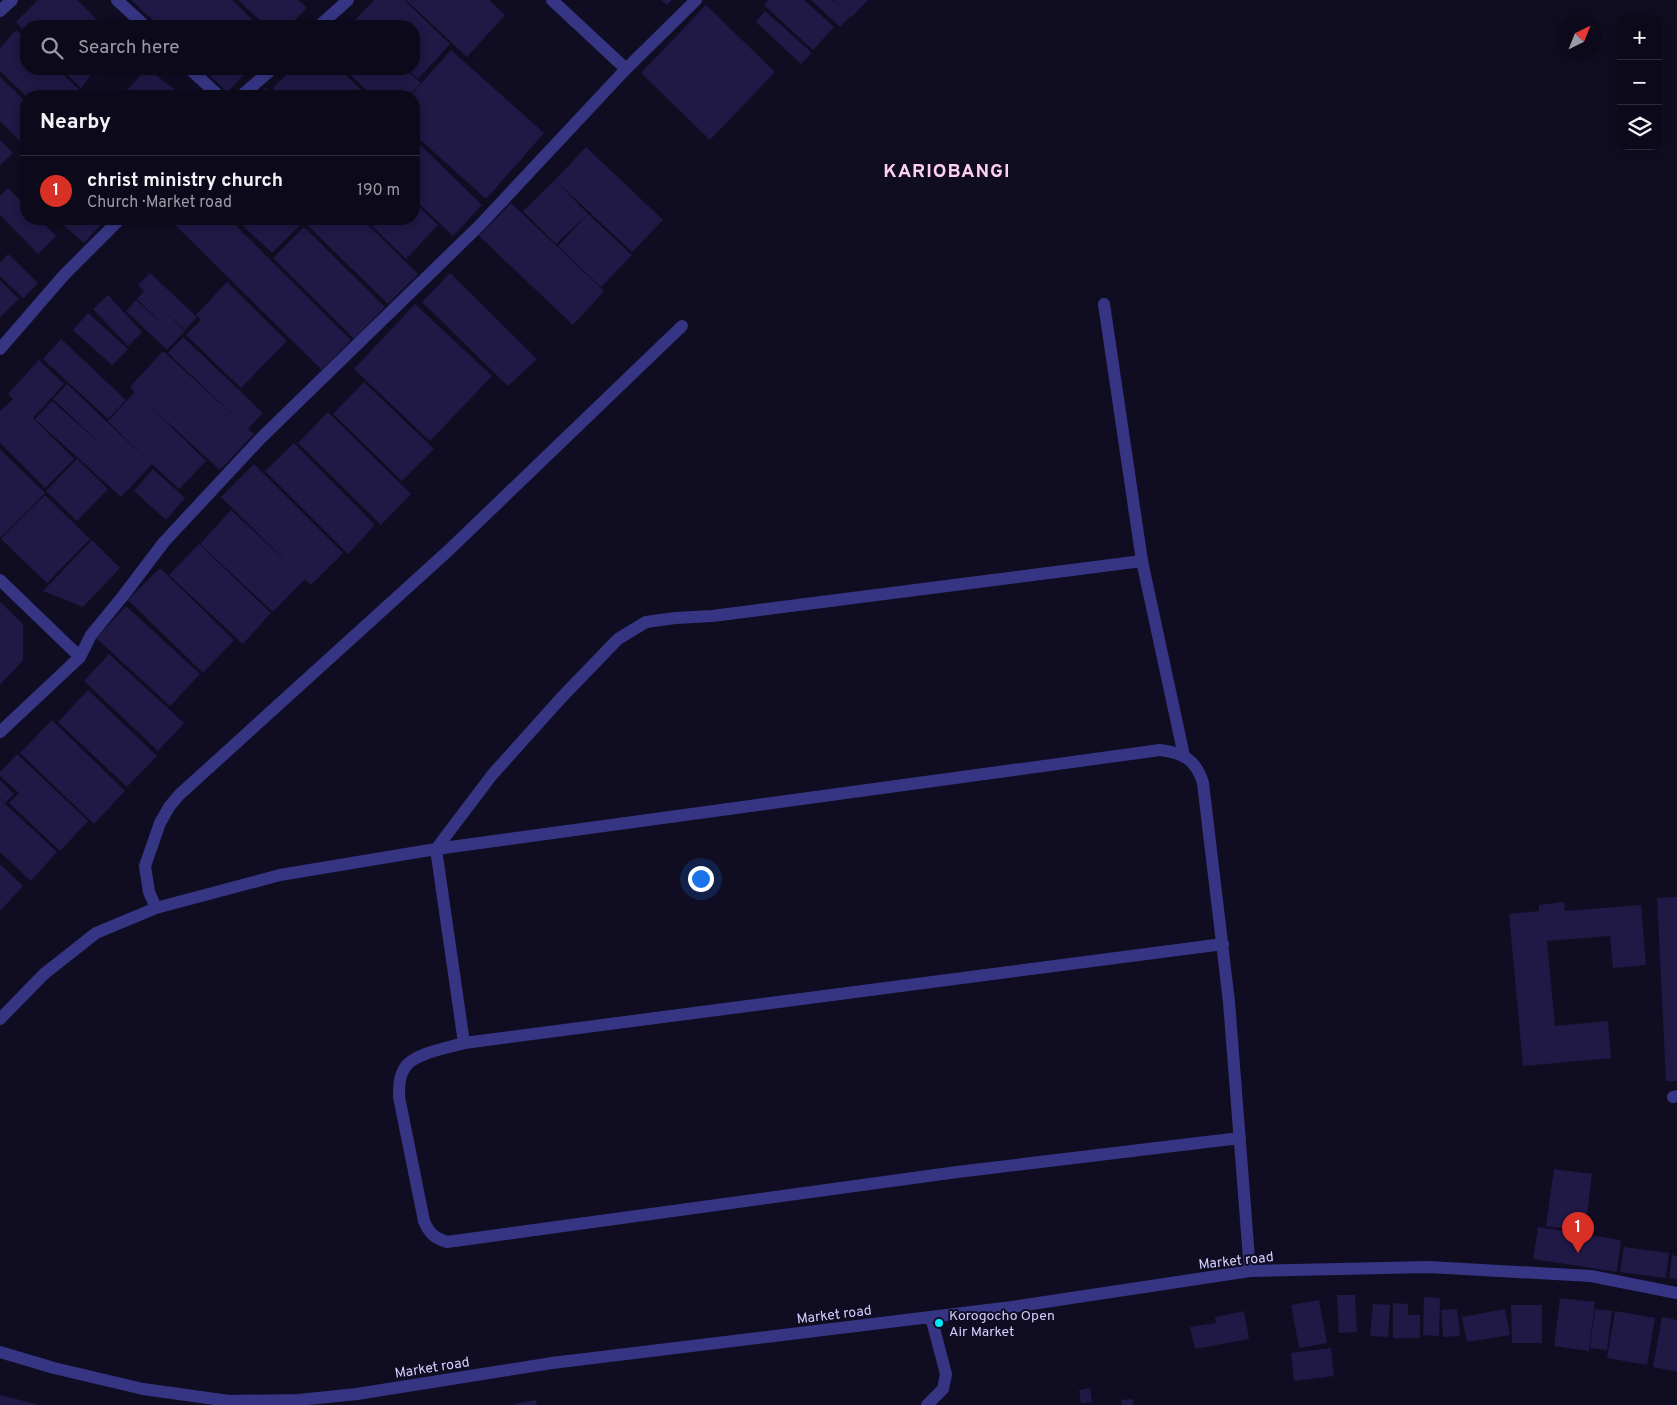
<!DOCTYPE html>
<html lang="en">
<head>
<meta charset="utf-8">
<style>
  body { margin:0; font-family:Overpass,sans-serif; background:#151323; color:#f1f3f6 }
  .controls { position:absolute; right:15px; top:15px; display:grid; overflow:hidden; border-radius:10px; box-shadow:0 2px 8px #0003 }
  .controls button { width:45px; height:45px; display:grid; place-items:center; padding:0; border:0; border-bottom:1px solid #2c2b39; background:#0c0a1a; color:#f1f3f6; font:25px sans-serif }
  .compass { position:absolute; left:1557px; top:15px; width:45px; height:45px; border-radius:50%; background:#0c0a1a; box-shadow:0 2px 8px #0003; rotate:43deg }
  .you { position:absolute; left:700px; top:878px; width:18px; height:18px; margin:-12px; border:4px solid #fff; border-radius:50%; background:#1a73e8; box-shadow:0 0 0 8px #1a73e833 }
  .badge { display:grid; place-items:center; width:32px; height:32px; border-radius:50%; background:#d93025; color:#fff; font-size:16px; font-weight:700 }
  .pin { position:absolute; translate:-50% -41px; filter:drop-shadow(0 1px 2px #0008) }
  .pin::after { content:''; position:absolute; top:26px; width:18px; height:15px; background:inherit; clip-path:polygon(0 0,100% 0,50% 100%) }
  .list { margin:0; padding:0; list-style:none }
  h2 { display:flex; justify-content:space-between; align-items:center; height:65px; margin:0; padding:0 20px; font-size:21px }
  h2 small { font-size:16px; font-weight:400; color:#9a9aa2 }
  .list li { display:grid; grid-template-columns:32px 1fr auto; gap:15px; align-items:center; box-sizing:border-box; height:70px; padding:0 20px; border-top:1px solid #2c2b39 }
  .list b { display:block; font-size:19px; white-space:nowrap }
  .list p { margin:0; font-size:16px; white-space:nowrap; color:#9a9aa2 }
  .list em { font-size:16px; font-style:normal; color:#9a9aa2 }
  .icon { flex:none; width:28px; height:28px; fill:none; stroke:currentColor; stroke-width:2; stroke-linecap:round; stroke-linejoin:round }
  .map { position:relative; flex:none; width:1677px; height:1405px; overflow:hidden }
  .search { position:absolute; background:#0c0a1a; box-shadow:0 2px 8px #0003; left:20px; top:20px; width:400px; height:55px; display:flex; align-items:center; gap:12px; box-sizing:border-box; padding:0 18px; border-radius:20px; color:#9a9aa2; font-size:19px }
  .panel { position:absolute; background:#0c0a1a; box-shadow:0 2px 8px #0003; left:20px; top:90px; width:400px; height:135px; border-radius:20px }
  .map>svg:first-child { display:block }
</style>
</head>
<body>
<div class="map">
<svg width="1677" height="1405" viewBox="0 0 1677 1405">
  <rect width="100%" height="100%" fill="#100d23"/>
  <path fill="#201845" d="M38,0H77L103,26H26V33L16,22Z
    M131,0H232L259,26H159Z
    M238,0H298L307,8L289,26H266Z
    M374,0H404L450,44L418,79L407,69H414V26H349Z
    M406,0H489L505,15L467,57Z
    M661,0H672L667,5Z
    M768,0H804L834,27L813,50L764,5Z
    M811,0H833L844,10L834,0H868L852,17L851,16L840,27Z
    M706,5L775,72L710,140L641,73Z
    M765,11L812,53L801,64L756,22Z
    M16,30L26,40V69H57L86,96H26L0,71V48Z
    M451,50L544,133L486,199L414,134V96H410Z
    M62,69H89L93,72L81,88Z
    M93,69H108L102,76Z
    M147,69H148L183,96H121Z
    M203,69H250L227,92Z
    M292,69H340L367,96H281L273,88Z
    M344,69H405L421,83L408,96H373Z
    M0,77L26,102V147L0,121Z
    M265,88L274,96H257Z
    M414,139L482,205L453,236L414,199Z
    M0,140L13,153L0,165Z
    M586,147L663,220L632,252L555,180Z
    M555,180L588,214L556,244L523,211Z
    M8,188L26,206V219H39L56,236L38,254L0,215V196Z
    M414,202L438,225L406,259L365,219H414Z
    M511,203L604,291L573,325L479,236Z
    M588,214L632,255L601,287L558,246Z
    M57,219H106L84,243Z
    M169,219H229L351,340L322,370Z
    M236,219H297L302,223L272,253Z
    M301,219H362L418,274L388,304Z
    M304,227L385,307L354,339L273,258Z
    M8,254L38,283L23,298L0,276V263Z
    M150,273L197,317L185,330L157,304L185,331L167,350L126,311L136,300L168,329L137,299L144,291L138,285Z
    M450,273L537,359L508,386L422,302Z
    M0,280L19,299L0,317Z
    M227,282L287,341L241,388L186,335L201,320L196,315Z
    M108,295L142,332L128,346L93,309Z
    M415,304L492,376L430,441L354,369Z
    M88,313L128,349L112,365L73,330Z
    M183,337L263,413L248,429L254,434L220,470L150,406L206,461L179,489L152,464L121,497L35,419L52,401L104,447L53,399L67,384L148,461L108,421L135,392L130,387L163,351L246,427L168,353Z
    M61,339L126,400L108,419L43,359Z
    M39,360L64,384L33,418L74,459L45,488L0,443V411L13,399L8,394Z
    M364,382L434,449L402,481L333,414Z
    M328,412L411,494L381,525L298,443Z
    M294,443L375,525L348,554L265,471Z
    M0,449L45,493L0,538Z
    M77,459L108,489L77,521L46,491Z
    M254,464L343,553L311,585L305,579L273,612L200,544L231,510L291,566L221,497Z
    M153,469L185,498L166,520L134,491Z
    M45,495L90,539L47,583L1,539Z
    M92,540L120,568L83,607L43,591Z
    M199,544L271,613L243,644L169,575Z
    M160,568L234,640L203,673L128,600Z
    M0,602L23,624V660L0,685Z
    M126,606L200,674L170,706L96,638Z
    M109,654L184,723L158,751L84,681Z
    M88,690L157,756L127,787L58,722Z
    M52,720L125,791L94,824L20,753Z
    M17,754L88,821L60,851L9,803L19,793L0,776V772Z
    M0,780L14,794L5,803L0,798Z
    M0,799L57,852L31,881L0,852Z
    M0,864L23,886L0,911Z
    M1677,897V1081H1666L1657,898Z
    M1564,902L1565,911L1641,905L1646,965L1613,968L1610,936L1547,941L1555,1026L1608,1021L1611,1058L1523,1066L1509,914L1539,911V905Z
    M1554,1169L1592,1174L1585,1231L1546,1226Z
    M1538,1227L1621,1240L1617,1272L1533,1259Z
    M1624,1247L1669,1253L1666,1278L1620,1272Z
    M1672,1255L1677,1256V1279L1669,1278Z
    M1337,1295H1355L1357,1332L1339,1333Z
    M1424,1297L1440,1298L1439,1336L1423,1335Z
    M1560,1298L1595,1302L1589,1351L1554,1346Z
    M1319,1300L1327,1343L1299,1348L1291,1305Z
    M1393,1303L1408,1304V1315H1420V1338H1393Z
    M1373,1304L1390,1305L1388,1337L1370,1336Z
    M1511,1305H1542V1343H1512Z
    M1457,1309L1460,1336L1443,1337L1441,1310Z
    M1505,1309L1510,1335L1467,1342L1462,1317Z
    M1595,1309L1612,1311L1607,1350L1590,1348Z
    M1244,1311L1249,1339L1195,1349L1190,1327L1216,1323L1215,1317Z
    M1615,1311L1655,1318L1647,1365L1607,1358Z
    M1662,1317L1677,1320V1372L1653,1367Z
    M1331,1348L1334,1376L1294,1381L1291,1353Z
    M1090,1388L1092,1402L1081,1403L1079,1390Z
    M0,1395L36,1404V1405H0Z
    M1133,1399V1405H1122L1121,1400Z
    M536,1400L537,1405H514V1404Z"/>
  <g fill="none" stroke-linecap="round" stroke-linejoin="round">
    <path stroke="#363584" stroke-width="12" d="M117,0L145,26
      M552,0L626,69
      M0,11L12,0
      M319,26L348,0
      M190,69L219,96
      M241,96L272,69
      M1104,304L1142,561L1184,756
      M0,349L64,275L120,219
      M1142,561L712,616L675,618L646,622L618,639L561,698L492,775L436,849L464,1043L1223,944
      M0,580L80,657
      M0,732L80,657L91,635L123,596L164,542L260,439L480,225L626,69L696,0
      M156,908L149,892L145,866L160,823L169,807L179,795L449,550L682,326
      M0,1019L44,974L96,933L156,908L280,875L436,849L1160,750C1184,753 1196,760 1203,783L1229,1002L1250,1271
      M464,1043C448,1048 416,1053 406,1066C399,1075 399,1087 399,1097L424,1221C429,1233 434,1238 447,1242L957,1172L1240,1138
      M1673,1097L1677,1096
      M0,1352L54,1368L143,1389L229,1401L298,1400L357,1394L552,1363L1012,1307L1250,1271L1429,1267L1591,1276L1677,1293
      M927,1405L943,1389L946,1374L931,1317"/>
  </g>
  <circle fill="#00e8fa" stroke="#100d23" stroke-width="2" cx="939" cy="1323" r="5"/>
  <g text-anchor="middle" stroke-width="4" stroke-linejoin="round" paint-order="stroke">
    <g font-size="14" fill="#d3cfff" stroke="#100d23">
      <text transform="translate(1236 1260) rotate(-6)" y="5">Market road</text>
      <text transform="translate(834 1314) rotate(-7)" y="5">Market road</text>
      <text transform="translate(432 1367) rotate(-9)" y="5">Market road</text>
    </g>
    <g font-size="14" fill="#d3cfff" stroke="#100d23" text-anchor="start">
      <text x="949" y="1320">Korogocho Open<tspan x="949" dy="16">Air Market</tspan></text>
    </g>
    <g font-size="19" font-weight="bold" letter-spacing="1" fill="#ffd1ef" stroke="#100d23">
      <text x="947" y="177">KARIOBANGI</text>
    </g>
  </g>
</svg>
<div class="controls">
<button>+</button>
<button>−</button>
<button><svg class="icon" aria-label="layers" viewBox="0 0 24 24"><path d="M12 4l9 5-9 5-9-5zM3 14l9 5 9-5"/></svg></button>
</div>
<svg class="compass" viewBox="-18 -18 36 36"><path d="M0-13l5 13h-10z" fill="#e53935"/><path d="M0 13l5-13h-10z" fill="#9a9aa2"/></svg>
<div class="you"></div>
<div class="pin badge" style="left:1578px;top:1253px">1</div>
<div class="search"><svg class="icon" aria-label="search" viewBox="0 0 24 24"><circle cx="10" cy="10" r="6"/><path d="M15 15l6 6"/></svg>Search here</div>
<section class="panel">
<h2>Nearby<small></small></h2>
<ul class="list">
<li><span class="badge">1</span><div><b>christ ministry church</b><p>Church · Market road</p></div><em>190 m</em></li>
</ul>
</section>
</div>
</body>
</html>
